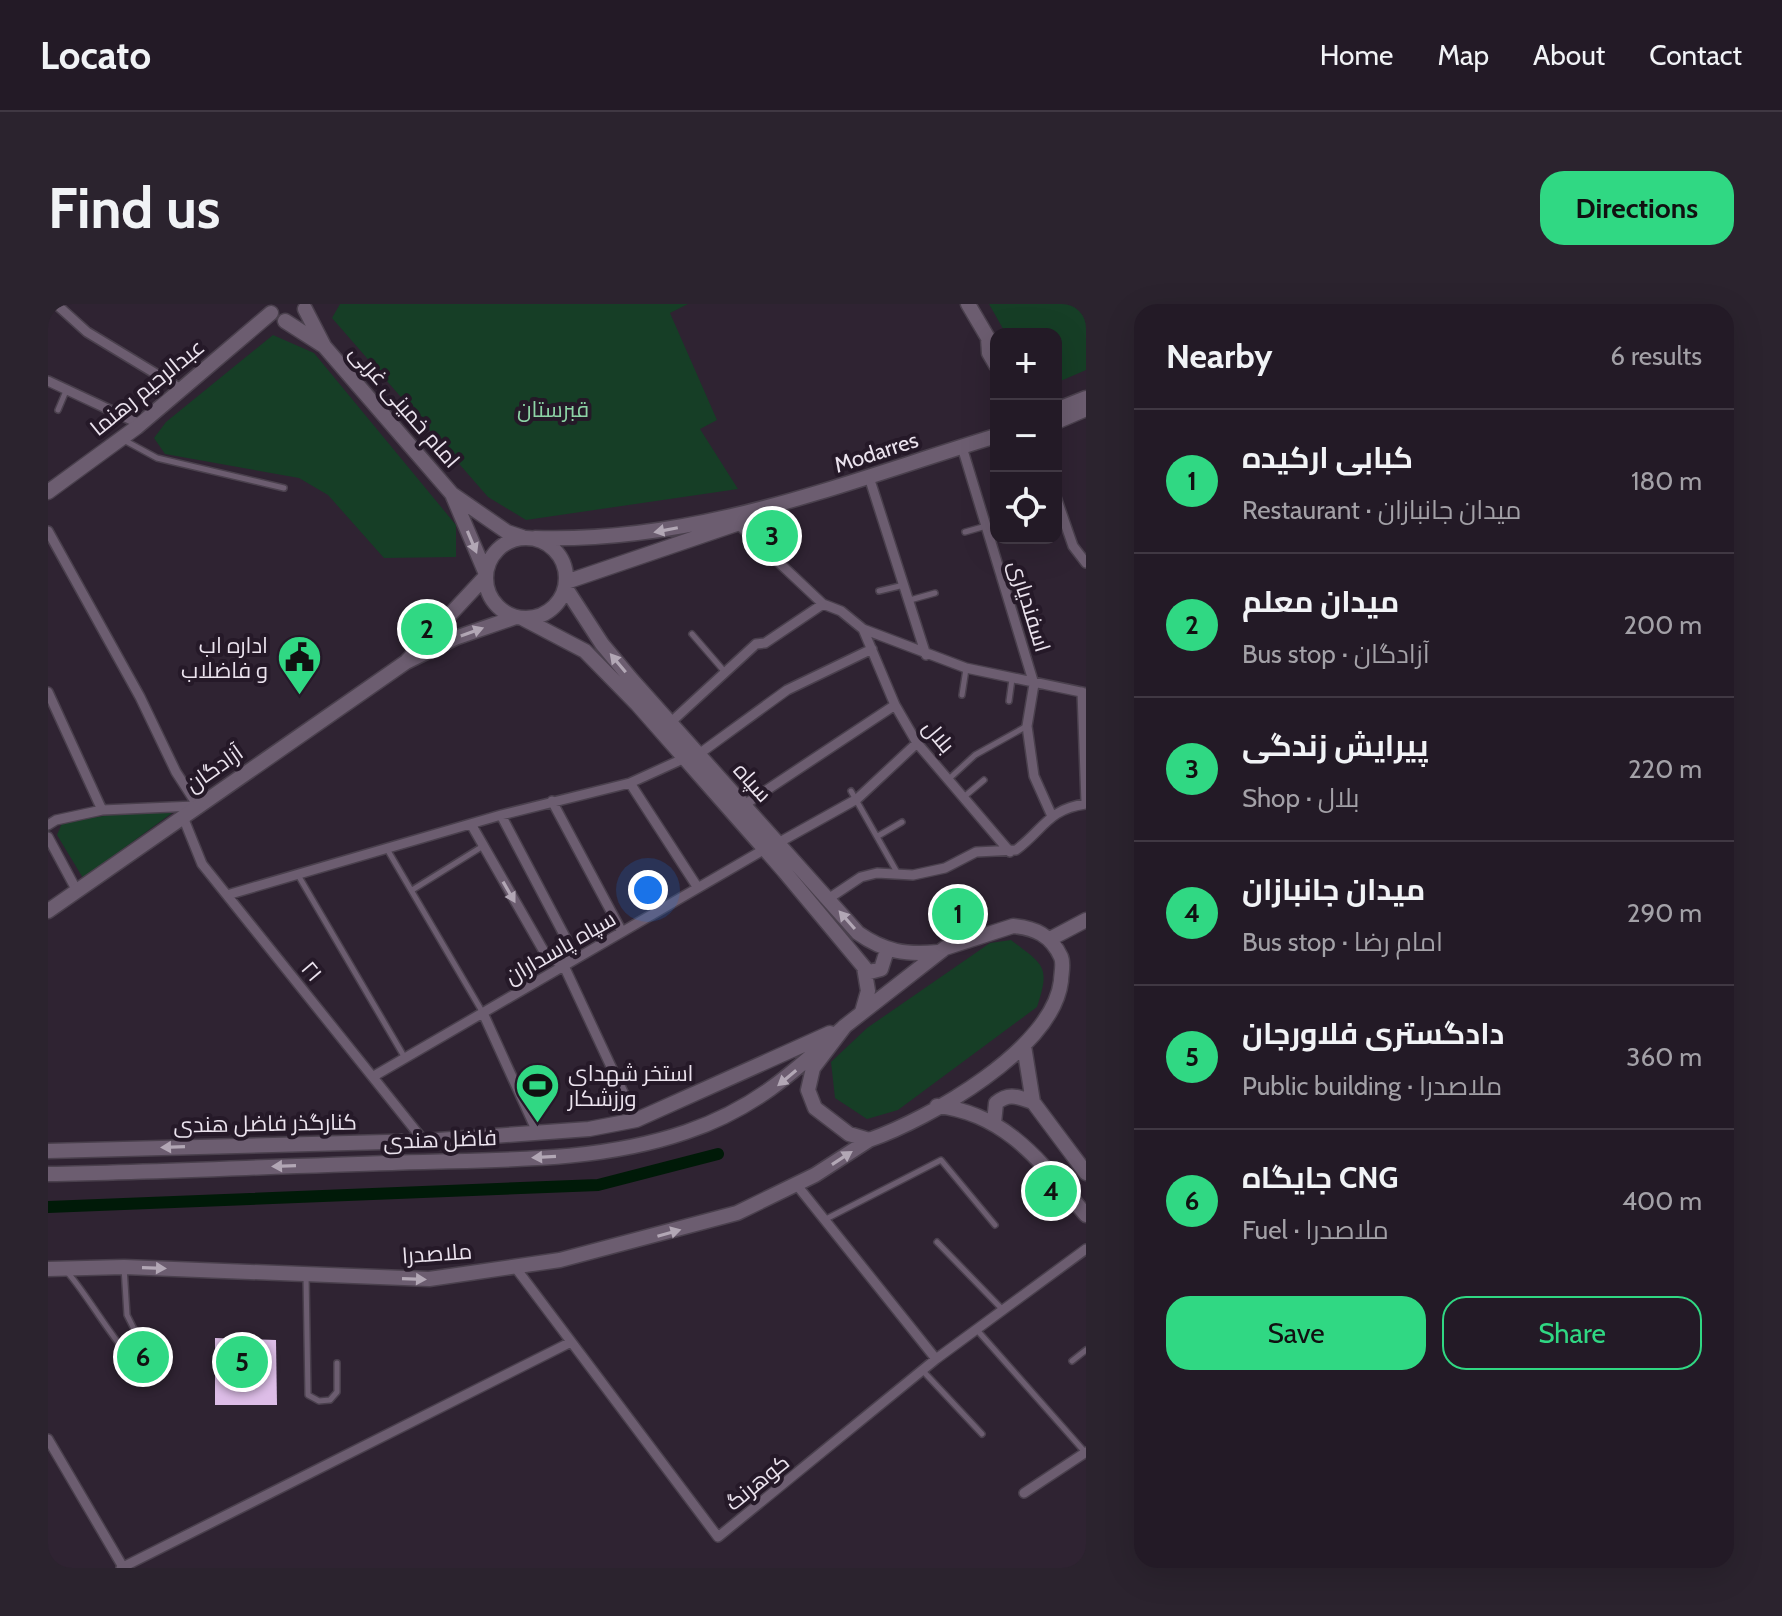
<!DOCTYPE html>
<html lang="en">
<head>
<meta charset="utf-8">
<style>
  body { margin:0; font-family:Cabin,Cairo,sans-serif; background:#2b232e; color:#f1f3f6 }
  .controls { position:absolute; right:24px; top:24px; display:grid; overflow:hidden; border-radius:16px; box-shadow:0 8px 32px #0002 }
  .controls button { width:72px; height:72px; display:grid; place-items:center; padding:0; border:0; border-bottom:2px solid #403843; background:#231a26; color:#f1f3f6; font:40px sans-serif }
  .you { position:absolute; left:600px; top:586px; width:28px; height:28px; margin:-20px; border:6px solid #fff; border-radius:50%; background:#1a73e8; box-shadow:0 0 0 12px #1a73e833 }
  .badge { display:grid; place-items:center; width:52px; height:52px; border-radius:50%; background:#30d883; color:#111; font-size:26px; font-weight:700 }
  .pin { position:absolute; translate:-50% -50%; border:4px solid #fff; box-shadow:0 2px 8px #0006 }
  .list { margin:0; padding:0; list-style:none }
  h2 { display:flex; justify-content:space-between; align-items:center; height:104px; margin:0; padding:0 32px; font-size:34px }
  h2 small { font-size:26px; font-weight:400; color:#a3a1a7 }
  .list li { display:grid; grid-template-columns:52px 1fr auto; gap:24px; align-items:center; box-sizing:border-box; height:144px; padding:0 32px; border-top:2px solid #403843 }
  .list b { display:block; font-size:30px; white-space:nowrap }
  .list p { margin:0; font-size:26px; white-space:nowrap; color:#a3a1a7 }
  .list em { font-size:26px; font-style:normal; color:#a3a1a7 }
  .actions { display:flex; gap:16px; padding:24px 32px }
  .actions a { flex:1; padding:18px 0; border:2px solid #30d883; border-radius:24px; text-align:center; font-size:28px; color:#30d883 }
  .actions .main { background:#30d883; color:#111 }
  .icon { flex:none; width:44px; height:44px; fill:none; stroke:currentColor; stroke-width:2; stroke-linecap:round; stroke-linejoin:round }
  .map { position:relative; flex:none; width:1038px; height:1264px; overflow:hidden; border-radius:24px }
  header { display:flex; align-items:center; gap:48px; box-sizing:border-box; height:112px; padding:0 40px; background:#231a26; border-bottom:2px solid #403843 }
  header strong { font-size:38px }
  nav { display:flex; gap:44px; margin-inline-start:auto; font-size:28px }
  .intro { display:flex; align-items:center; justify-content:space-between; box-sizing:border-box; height:192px; padding:0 48px }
  h1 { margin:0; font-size:56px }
  .button { padding:20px 36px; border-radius:24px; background:#30d883; color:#111; font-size:28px; font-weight:700 }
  main { display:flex; gap:48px; padding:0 48px }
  aside { flex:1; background:#231a26; border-radius:24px; box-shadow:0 8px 32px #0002 }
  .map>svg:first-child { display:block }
</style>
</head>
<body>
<header>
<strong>Locato</strong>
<nav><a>Home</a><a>Map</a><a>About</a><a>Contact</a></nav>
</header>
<div class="intro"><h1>Find us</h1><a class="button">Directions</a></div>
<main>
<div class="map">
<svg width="1038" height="1264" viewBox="0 0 1038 1264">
  <rect width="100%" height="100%" fill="#2f2332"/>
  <path fill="#163e26" d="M292,0H640L622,9L669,116L652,125L690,185L478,216L440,193L284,14Z
    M941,0H1038V66L1008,79V30H958Z
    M225,31L266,49L408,221V253L336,254L280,191L251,174L117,150L106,134L118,118Z
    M108,507L124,509L35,574L9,531L14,519L73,509Z
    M963,636C995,661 1003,661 989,703L850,806L819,815L787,794L783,758L819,724L942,639Z"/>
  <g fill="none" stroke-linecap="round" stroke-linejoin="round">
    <path stroke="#001a08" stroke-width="12" d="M0,903L550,881L670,850"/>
  </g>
  <path fill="#ddbde7" d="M167,1034L228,1036L229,1101H167Z"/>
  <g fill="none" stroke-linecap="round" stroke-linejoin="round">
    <defs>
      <path id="lane" d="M10,106L18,87
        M74,135L109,154L236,184
        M917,228L938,222
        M831,287L856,281
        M862,296L887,289
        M644,330L676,367
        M914,391L918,365
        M961,397L964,375
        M902,474L927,451L979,422
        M803,487L850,570
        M917,492L936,476
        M830,532L854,518
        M339,545L435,709
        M250,571L357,754
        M364,586L435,542
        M778,915L893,856L947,921
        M889,938L954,1005
        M19,968C36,985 75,1054 90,1058L97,1047L79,1011L76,963
        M258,971L260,1091L271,1097L282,1096L289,1088V1059
        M929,1026L1036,1147
        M1024,1057L1038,1046
        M875,1067L934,1130"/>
      <path id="street" d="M8,0L39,28L133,85
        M0,77L92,120
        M914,143L986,380L979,422L986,472L1003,510
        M821,173L878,351
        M1008,193L1025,242L1038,259
        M691,221L775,300L793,307L815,325L918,364L1038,389
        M0,227L92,393L128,468L150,502
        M815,325L847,401L869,439L962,548
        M0,388L54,506L8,516L0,521
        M1034,388L1038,498
        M622,419L708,340L717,339L775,300
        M651,450L739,386L824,345
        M582,479L650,584
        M504,497L574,628
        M696,501L847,401
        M54,506L147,502
        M453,511L523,644L516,662
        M135,513L154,560L376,837
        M423,520L498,651L516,662L588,816
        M0,533L29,587
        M730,539L809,495L869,439
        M179,591L453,511L582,479L637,454
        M780,595L813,573L829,569L865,571L897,564L928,548L968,546C996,525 1000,505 1038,500
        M435,709L490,830
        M326,772L717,545
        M748,880L888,1055
        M467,963L670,1233L888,1055L1038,945
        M0,1135L75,1263
        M976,1189L1038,1148
        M73,1264L523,1038"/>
      <path id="secondary" d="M920,0L940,34L948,41
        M237,17L276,42L257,5
        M940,34L941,49L948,61
        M276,42L404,190
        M1008,106L1038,94
        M1008,118L1038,105
        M0,188L89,123L223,9
        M438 274a40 40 0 1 1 80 0a40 40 0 1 1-80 0Z
        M487,234C651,239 794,179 948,132
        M438,270L404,190L459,228L474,233
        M437,273L358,358L407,334L468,313
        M518,278L700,216
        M517,283L554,340L584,376L810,629C837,648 858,651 890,648
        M474,314L537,347L589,400L736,567L816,663L820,687L814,708
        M0,607L358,358
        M965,622C987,624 1003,631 1013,653C1016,660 1013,670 1013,677C1005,745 881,815 821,836L801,830L767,804L760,786L765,764L797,722L897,644Z
        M1002,635L1038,616
        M818,669L833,665L839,646
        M976,742L985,798L1038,869
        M889,802C959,809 995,861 1038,911
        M946,819L948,799C961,788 970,793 985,798
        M0,847L376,837L541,825L588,816L782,729
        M0,870C115,868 230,862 344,859C442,855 545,860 638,828C706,805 745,769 797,722
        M0,965L76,963L381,975L512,956L689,909L767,871L821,836"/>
    </defs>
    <use href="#lane" stroke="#4a404d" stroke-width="8"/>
    <use href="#street" stroke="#4a404d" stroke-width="12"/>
    <use href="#secondary" stroke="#4a404d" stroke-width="17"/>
    <use href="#lane" stroke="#6c5d70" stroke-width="5"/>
    <use href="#street" stroke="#6c5d70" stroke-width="9"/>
    <use href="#secondary" stroke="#6c5d70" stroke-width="14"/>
  </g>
  <defs><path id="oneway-solid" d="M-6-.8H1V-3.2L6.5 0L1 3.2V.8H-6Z" transform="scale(2)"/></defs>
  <g fill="#b2a7b5">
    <use href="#oneway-solid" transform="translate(618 226) rotate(169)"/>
    <use href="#oneway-solid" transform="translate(424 238) rotate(67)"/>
    <use href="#oneway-solid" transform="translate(424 328) rotate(-20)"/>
    <use href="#oneway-solid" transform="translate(570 359) rotate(-130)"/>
    <use href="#oneway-solid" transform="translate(461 588) rotate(60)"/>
    <use href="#oneway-solid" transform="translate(799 616) rotate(-131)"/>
    <use href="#oneway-solid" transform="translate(739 774) rotate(140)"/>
    <use href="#oneway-solid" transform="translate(125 843) rotate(178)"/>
    <use href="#oneway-solid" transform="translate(496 853) rotate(177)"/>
    <use href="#oneway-solid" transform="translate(794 854) rotate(-33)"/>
    <use href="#oneway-solid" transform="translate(236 862) rotate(178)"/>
    <use href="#oneway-solid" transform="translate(621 929) rotate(-16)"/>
    <use href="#oneway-solid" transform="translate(106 964) rotate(2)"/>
    <use href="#oneway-solid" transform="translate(366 975) rotate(2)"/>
  </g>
  <defs>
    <symbol id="civic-pin" viewBox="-11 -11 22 30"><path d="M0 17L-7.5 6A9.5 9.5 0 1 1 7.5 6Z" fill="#30d883" stroke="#251928"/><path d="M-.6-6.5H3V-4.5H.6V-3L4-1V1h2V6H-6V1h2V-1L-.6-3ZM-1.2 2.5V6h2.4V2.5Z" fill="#111"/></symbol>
    <symbol id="stadium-pin" viewBox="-11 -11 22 30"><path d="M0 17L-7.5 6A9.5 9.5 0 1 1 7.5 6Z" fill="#30d883" stroke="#251928"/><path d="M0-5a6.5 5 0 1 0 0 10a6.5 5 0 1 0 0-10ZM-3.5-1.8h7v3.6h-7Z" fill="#111"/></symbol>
  </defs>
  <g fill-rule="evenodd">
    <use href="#civic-pin" x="226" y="328" width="51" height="69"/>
    <use href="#stadium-pin" x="464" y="756" width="51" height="69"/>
  </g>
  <g text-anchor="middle" stroke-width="8" stroke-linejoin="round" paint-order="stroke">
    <g font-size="22" fill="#ebe3ee" stroke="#251928">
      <text transform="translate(99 83) rotate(-39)" y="8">عبدالرحیم رهنما</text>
      <text transform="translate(357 102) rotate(49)" y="8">امام خمینی غربی</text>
      <text transform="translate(828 148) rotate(-18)" y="8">Modarres</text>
      <text transform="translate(982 302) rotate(73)" y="8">اسفندیاری</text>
      <text transform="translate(891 432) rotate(50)" y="8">بلال</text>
      <text transform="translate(166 464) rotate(-35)" y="8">آزادگان</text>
      <text transform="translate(705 478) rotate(48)" y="8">سپاه</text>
      <text transform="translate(512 643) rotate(-30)" y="8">سپاه پاسداران</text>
      <text transform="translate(264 667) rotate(50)" y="8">۲۱</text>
      <text transform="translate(217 819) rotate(-1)" y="8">کنارگذر فاضل هندی</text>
      <text transform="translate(392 835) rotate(-2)" y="8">فاضل هندی</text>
      <text transform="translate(389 949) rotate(-4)" y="8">ملاصدرا</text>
      <text transform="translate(709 1178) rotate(-39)" y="8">کوهرنگ</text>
    </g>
    <g font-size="22" fill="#8dd4a6" stroke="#251928">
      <text x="505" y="113">قبرستان</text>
    </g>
    <g font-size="22" fill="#ebe3ee" stroke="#251928" text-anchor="end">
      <text x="220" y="349">اداره اب<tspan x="220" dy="25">و فاضلاب</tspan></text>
      <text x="520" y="777" text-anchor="start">استخر شهدای<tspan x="520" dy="25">ورزشکار</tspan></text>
    </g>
  </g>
</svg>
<div class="controls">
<button>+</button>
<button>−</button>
<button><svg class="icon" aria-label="locate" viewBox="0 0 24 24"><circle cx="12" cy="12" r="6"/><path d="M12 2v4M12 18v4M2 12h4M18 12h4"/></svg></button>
</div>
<div class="you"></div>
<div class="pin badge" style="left:910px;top:610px">1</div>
<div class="pin badge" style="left:379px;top:325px">2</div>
<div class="pin badge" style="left:724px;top:232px">3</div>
<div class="pin badge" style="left:1003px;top:887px">4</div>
<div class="pin badge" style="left:194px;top:1058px">5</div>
<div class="pin badge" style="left:95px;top:1053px">6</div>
</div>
<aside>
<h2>Nearby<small>6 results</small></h2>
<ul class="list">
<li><span class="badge">1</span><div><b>کبابی ارکیده</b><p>Restaurant · میدان جانبازان</p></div><em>180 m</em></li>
<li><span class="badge">2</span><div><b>میدان معلم</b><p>Bus stop · آزادگان</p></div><em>200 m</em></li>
<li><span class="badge">3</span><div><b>پیرایش زندگی</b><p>Shop · بلال</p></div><em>220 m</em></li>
<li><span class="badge">4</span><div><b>میدان جانبازان</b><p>Bus stop · امام رضا</p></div><em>290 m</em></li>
<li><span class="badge">5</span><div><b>دادگستری فلاورجان</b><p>Public building · ملاصدرا</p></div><em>360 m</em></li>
<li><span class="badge">6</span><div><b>جایگاه CNG</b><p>Fuel · ملاصدرا</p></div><em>400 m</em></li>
</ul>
<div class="actions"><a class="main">Save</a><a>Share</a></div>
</aside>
</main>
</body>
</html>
